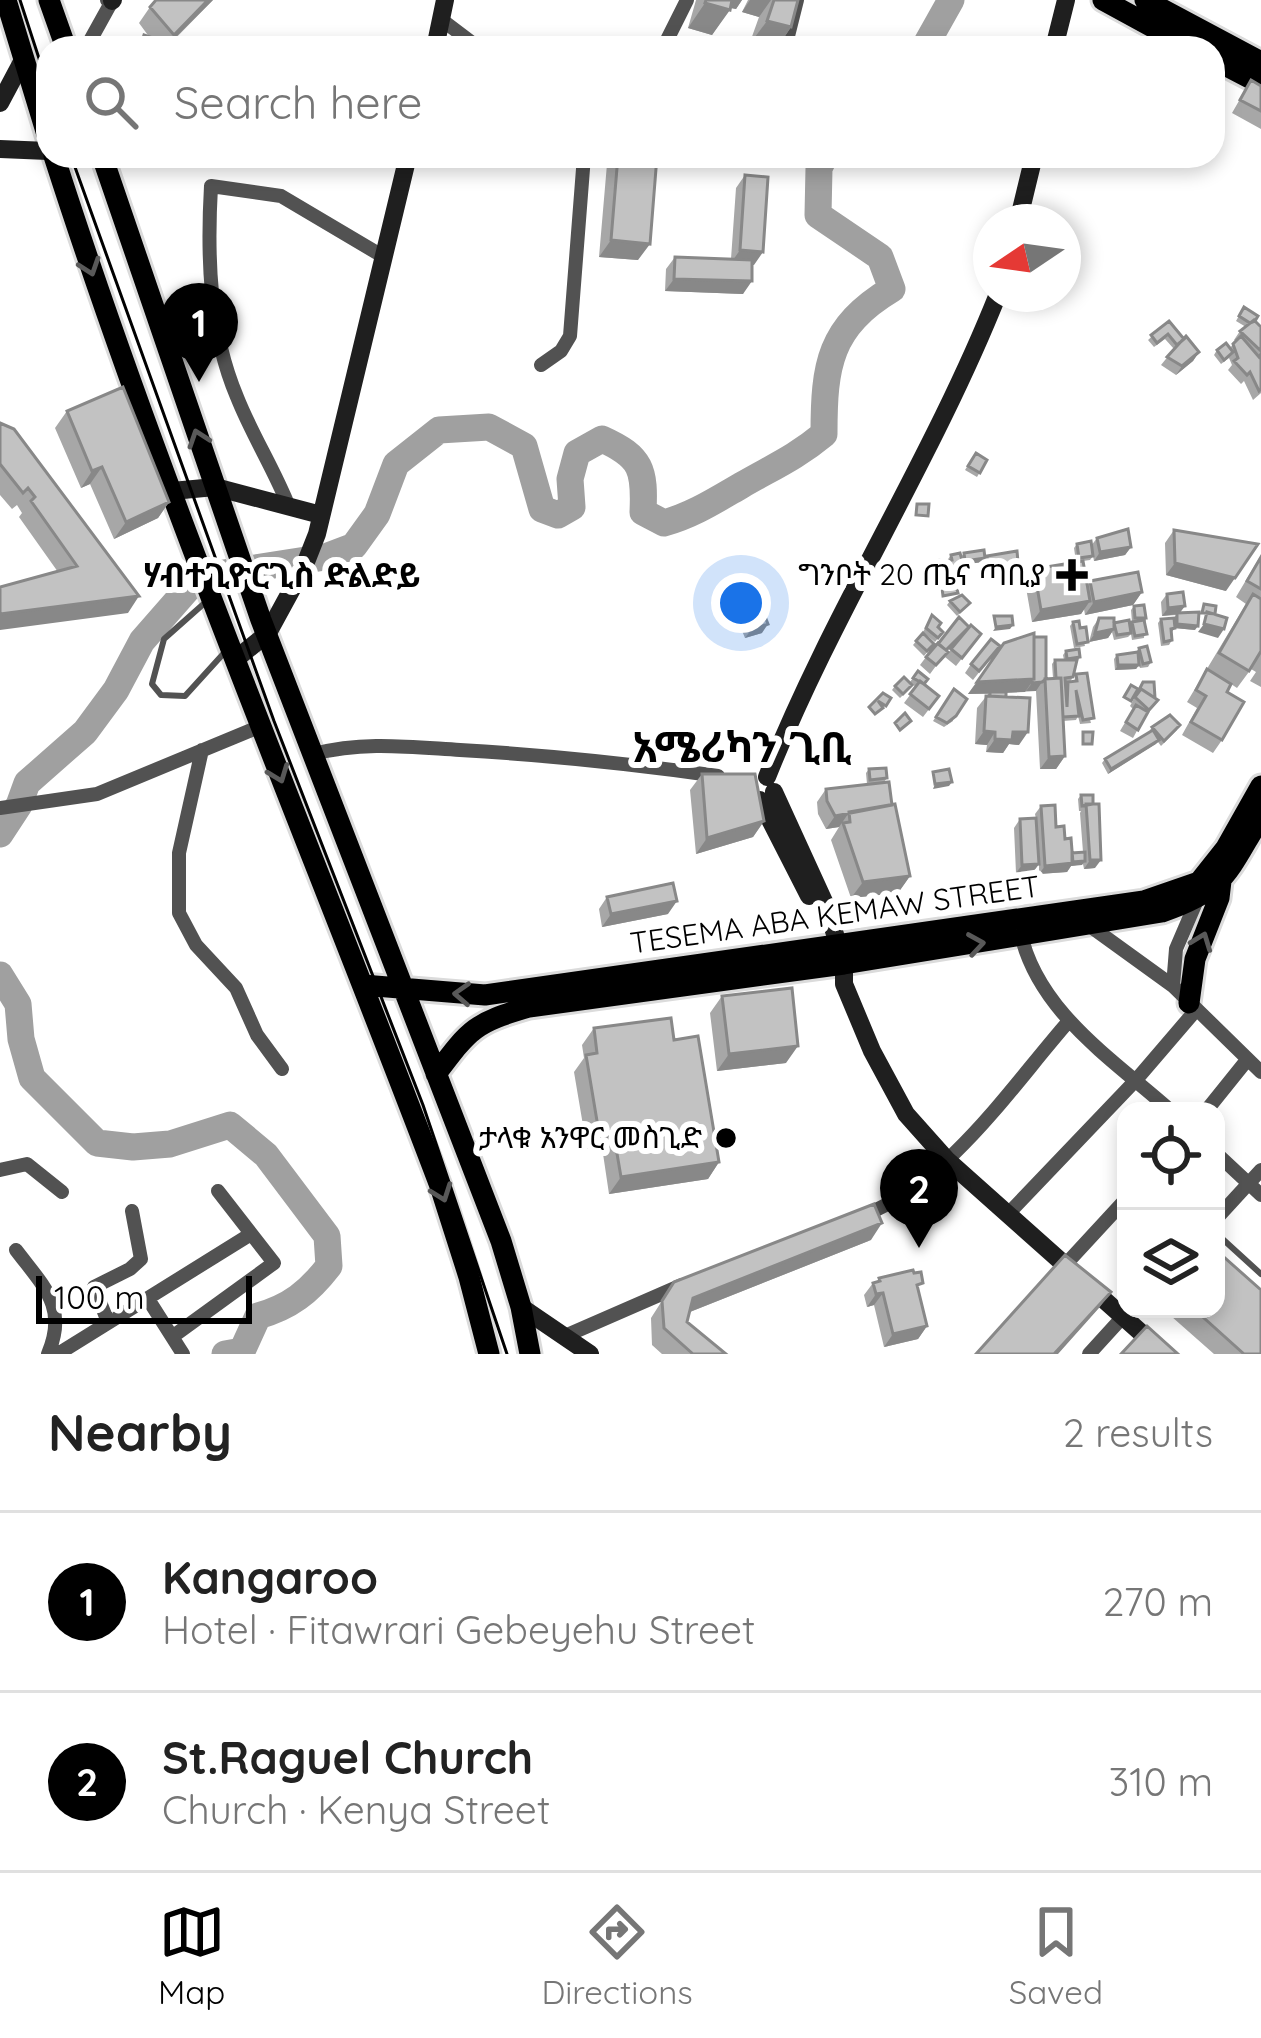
<!DOCTYPE html>
<html lang="en">
<head>
<meta charset="utf-8">
<style>
  body { margin:0; font-family:Quicksand,"Noto Sans Ethiopic",sans-serif; background:#f2f2f2; color:#222 }
  .controls { position:absolute; right:36px; bottom:36px; display:grid; overflow:hidden; border-radius:24px; box-shadow:0 6px 18px #0003 }
  .controls button { width:108px; height:108px; display:grid; place-items:center; padding:0; border:0; border-bottom:3px solid #e0e0e0; background:#fff; color:#222; font:60px sans-serif }
  .compass { position:absolute; left:973px; top:204px; width:108px; height:108px; border-radius:50%; background:#fff; box-shadow:0 6px 18px #0003; rotate:257deg }
  .scale { position:absolute; left:36px; bottom:30px; width:216px; box-sizing:border-box; padding-left:12px; border:6px solid #000; border-top:0; font-size:33px; line-height:42px; white-space:nowrap; color:#000; -webkit-text-stroke:9px #fff; paint-order:stroke }
  .you { position:absolute; left:741px; top:603px; width:42px; height:42px; margin:-30px; border:9px solid #fff; border-radius:50%; background:#1a73e8; box-shadow:0 0 0 18px #1a73e833 }
  .badge { display:grid; place-items:center; width:78px; height:78px; border-radius:50%; background:#000; color:#fff; font-size:39px; font-weight:700 }
  .pin { position:absolute; translate:-50% -99px; filter:drop-shadow(0 3px 6px #0008) }
  .pin::after { content:''; position:absolute; top:63px; width:42px; height:36px; background:inherit; clip-path:polygon(0 0,100% 0,50% 100%) }
  .list { margin:0; padding:0; list-style:none }
  h2 { display:flex; justify-content:space-between; align-items:center; height:156px; margin:0; padding:0 48px; font-size:51px }
  h2 small { font-size:39px; font-weight:400; color:#767676 }
  .list li { display:grid; grid-template-columns:78px 1fr auto; gap:36px; align-items:center; box-sizing:border-box; height:180px; padding:0 48px; border-top:3px solid #e0e0e0 }
  .list b { display:block; font-size:45px; white-space:nowrap }
  .list p { margin:0; font-size:39px; white-space:nowrap; color:#767676 }
  .list em { font-size:39px; font-style:normal; color:#767676 }
  .icon { flex:none; width:66px; height:66px; fill:none; stroke:currentColor; stroke-width:2; stroke-linecap:round; stroke-linejoin:round }
  .map { position:relative; flex:none; width:1261px; height:1354px; overflow:hidden }
  .search { position:absolute; background:#fff; box-shadow:0 6px 18px #0003; left:36px; right:36px; top:36px; height:132px; display:flex; align-items:center; gap:30px; box-sizing:border-box; padding:0 42px; border-radius:36px; color:#767676; font-size:45px }
  .sheet { height:516px; background:#fff }
  nav { display:flex; justify-content:space-around; align-items:center; box-sizing:border-box; height:168px; border-top:3px solid #e0e0e0; background:#fff; font-size:33px; color:#767676 }
  nav a { display:grid; justify-items:center; gap:6px }
  nav .on { color:#000 }
  .map>svg:first-child { display:block }
</style>
</head>
<body>
<div class="map">
<svg width="1261" height="1354" viewBox="0 0 1261 1354">
  <rect width="100%" height="100%" fill="#fff"/>
  <g fill="none" stroke-linecap="round" stroke-linejoin="round">
    <path stroke="#a0a0a0" stroke-width="27" d="M924,48L951,0
      M0,834L19,805L27,783L85,732L116,690L142,641L198,577L325,557L354,546L377,514L396,464L439,430L489,427L524,446L542,509L558,515L572,507L570,479L577,453L602,439C642,457 645,470 643,512L664,523C693,515 716,500 742,485C773,467 795,458 824,434C824,365 829,327 892,289L880,257L818,215L819,168L825,156
      M0,975L18,1004L21,1039L32,1078L97,1143L133,1147L170,1144L230,1125L266,1155L327,1236L329,1266C309,1292 290,1307 258,1316L242,1351L225,1354"/>
    <defs>
      <path id="primary" d="M6,0L48,138
        M49,0L66,48
        M1103,0L1191,48
        M1145,0L1261,62
        M1213,59L1261,84
        M54,156C166,505 310,843 440,1186L469,1277L489,1354
        M102,156L261,620L501,1241L521,1307L530,1354
        M363,985L485,995L1144,901L1199,882L1226,848L1261,786
        M1189,1003L1195,959L1219,898L1221,881
        M436,1074C470,1029 474,1023 529,1007L844,964L1162,912C1227,890 1227,872 1261,817"/>
    </defs>
    <use href="#primary" stroke="#dbdbdb" stroke-width="27"/>
    <path stroke="#525252" stroke-width="6" d="M208,600L164,639L152,684L161,695L185,696L224,653
      M1216,1233L1261,1274"/>
    <path stroke="#525252" stroke-width="14" d="M442,20L479,48
      M86,48L112,1L107,0
      M663,48L687,0
      M785,48L797,0
      M747,160L749,156
      M541,365L561,351L570,336L584,156
      M289,507C274,469 252,435 237,397C209,331 207,256 211,186L281,196L384,257
      M202,750L179,853V913L196,945L236,988L257,1035L282,1069
      M314,754C363,741 410,747 460,750C547,755 633,764 718,776
      M0,808L97,794L261,726
      M1090,926L1173,986L1261,1072
      M1020,930C1036,1011 1114,1060 1171,1111
      M1173,986L1176,949L1197,900
      M1206,1111L1247,1060
      M1216,1153L1261,1195
      M0,1170L27,1164L62,1192
      M1009,1213L1136,1080L1196,1010
      M860,1217C949,1182 1007,1092 1068,1022
      M1216,1219L1261,1170
      M16,1250C44,1287 68,1307 48,1354
      M1066,1264L1126,1199
      M148,1299L183,1354
      M108,1322L94,1287L130,1269L141,1259L132,1211
      M565,1336L682,1285
      M172,1337L274,1263L218,1191
      M58,1354L251,1234
      M1089,1354L1130,1309"/>
    <path stroke="#1f1f1f" stroke-width="18" d="M112,1L113,0
      M435,48L445,0
      M1054,48L1066,0
      M0,103L24,58
      M0,149L48,151
      M1018,222L1034,156
      M172,491L215,487L321,515
      M236,659L268,633L304,567L317,534L408,156
      M767,777C833,611 932,460 998,294
      M774,792L827,908L844,964V984L872,1051L906,1114L947,1160L1165,1354
      M760,800L809,896
      M521,1307L590,1354"/>
    <use href="#primary" stroke="#000" stroke-width="21"/>
    <path stroke="#000" stroke-width="3" d="M20,0L48,86
      M71,156L274,721L423,1105L507,1354"/>
  </g>
  <path fill="#a7a7a7" d="M213,0L170,44L182,48H135L144,35L150,38L139,23L150,7Z
    M696,0H742L736,9L730,8L712,35L688,28Z
    M748,0H798L791,27L777,48H759L749,45L759,17L742,12Z
    M1251,80L1261,86V129L1232,113Z
    M613,156H657L638,260L599,257L607,164Z
    M745,175L754,265L752,264L743,294L665,291L666,269L675,257L731,259L736,188Z
    M1244,307L1261,327V393L1253,400L1244,381L1241,384L1228,370L1232,365L1229,358L1221,364L1214,355L1217,350L1230,348L1236,341L1234,340L1240,331L1246,327L1236,321Z
    M1169,321L1184,339L1199,352L1193,361L1176,375L1161,365L1174,349L1165,339L1154,347L1148,340Z
    M67,411L169,502L158,518L114,539L90,484L81,488L55,428Z
    M0,423L128,613L58,572L19,517L22,513L17,505L12,509L0,495Z
    M976,453L987,460L977,477L965,470Z
    M1174,530L1226,591L1166,575L1165,543Z
    M1097,538L1131,547L1125,555L1094,561L1093,556L1090,560L1083,561L1087,585L1090,581L1142,592L1133,605L1085,615L1084,609L1081,614L1032,622L1025,582L1034,569L1076,562L1074,548L1077,544L1091,546Z
    M964,553L985,558L982,562L963,565L965,571L959,579L944,581L941,586L934,587L929,566L932,561L941,569L951,555L961,557Z
    M1261,555V687L1250,681L1256,672L1251,669L1237,688L1231,684L1227,692L1222,740L1213,753L1182,735L1197,708L1187,702L1246,604L1236,597Z
    M987,556L1012,570L983,576L981,564Z
    M731,583L762,633L745,638L726,592Z
    M1167,594L1195,630L1175,628L1171,633L1172,640L1169,645L1161,646L1158,623L1161,619L1174,618L1176,615L1162,616L1161,602Z
    M950,601L970,603L957,616L947,605Z
    M1134,606L1146,618L1144,638L1132,640L1131,634L1128,637L1114,640L1112,632L1108,638L1089,642L1093,627L1099,618L1114,624L1130,625L1132,622L1131,610Z
    M930,619L943,632L935,642L923,632Z
    M1073,622L1080,628L1085,646L1074,648L1070,626Z
    M969,627L981,634L956,666L945,657L965,632L947,651L930,674L920,665L926,657Z
    M923,633L934,644L924,656L913,645Z
    M1004,643L1046,679L1053,678L1052,664L1055,660H1064L1063,655L1066,651L1077,662L1073,677L1070,682H1066V685L1068,682H1074L1076,674L1091,723L1080,724L1078,716L1076,720L1063,721L1065,756L1056,769H1040L1036,691L1006,693L1019,745L1009,744L1003,753L986,752L987,745L975,744L977,708L988,694H968Z
    M1000,646L973,680L965,673L971,664Z
    M1139,648L1151,662L1148,667L1140,668L1139,665L1136,669L1115,670L1114,659L1117,655L1136,652Z
    M918,671L924,684L939,696L923,717L904,703L916,687L910,682Z
    M1143,682L1155,698L1133,738L1120,731L1133,709L1130,706Z
    M895,686L909,689L900,698L892,690Z
    M954,689L953,721L944,727L933,721Z
    M1152,727L1177,730L1161,746L1158,742L1108,774L1102,763L1105,759L1149,732Z
    M869,769L887,778L884,782L910,876L898,893L851,898L831,840L839,827L826,829L818,814L817,802L826,789L867,784L866,773Z
    M702,774L764,821L753,837L696,854L690,790Z
    M1081,795H1093L1095,868L1084,869L1083,864L1071,866L1067,872L1039,874V864L1033,872L1016,873L1014,828L1020,819H1036L1035,814L1041,806L1065,839L1072,853L1083,852L1080,813L1081,811H1079L1078,799Z
    M607,897L668,914L602,927L599,909Z
    M722,996L786,1063L717,1071L710,1013Z
    M594,1028L674,1040L719,1162L708,1179L609,1194L602,1147L587,1149L574,1072L584,1058L582,1045Z
    M871,1240L690,1312L687,1322L726,1354H662L652,1345L651,1318L674,1282Z
    M879,1278L918,1291L927,1326L918,1339L884,1347L874,1305L867,1307L864,1295L873,1283L877,1282Z
    M1163,1309H1216L1261,1354H1214Z"/>
  <path fill="#888" d="M208,0H213L165,48L174,35Z
    M722,0H742L736,9L718,5Z
    M750,0H771L759,17L742,12Z
    M705,3L730,10L712,35L688,28Z
    M767,21L791,27L777,48H759L749,45Z
    M611,240L650,244L638,260L599,257Z
    M740,250L763,252L754,265L731,263Z
    M674,279L752,281L743,294L665,291Z
    M1199,352L1193,361L1176,375L1182,366Z
    M102,467L90,484L81,488L92,471Z
    M169,502L158,518L114,539L126,522Z
    M1131,547L1125,555L1094,561L1100,552Z
    M985,558L982,562L962,565L965,561Z
    M1018,562L1012,570L983,576L989,567Z
    M1175,563L1235,578L1226,591L1166,575Z
    M965,571L959,579L944,583L950,574Z
    M1142,592L1133,605L1085,615L1094,602Z
    M139,596L128,613L0,630V614Z
    M1090,601L1081,614L1032,622L1041,610Z
    M1185,606L1179,614L1162,616L1168,608Z
    M768,624L762,633L745,638L751,630Z
    M1177,624L1198,626L1195,630L1174,628Z
    M1204,624L1224,629L1218,638L1198,632Z
    M1013,625L1010,629L993,631L996,627Z
    M1114,629L1108,638L1089,642L1095,633Z
    M1118,665H1139L1136,669L1115,670Z
    M1034,679L1025,692L968,694L977,682Z
    M1042,682L1036,691H1026L1032,683Z
    M984,731L995,732L987,745L975,744Z
    M1013,732H1028L1019,745L1009,744L1003,753L986,752L995,739Z
    M1159,740L1156,744L1108,774L1111,769Z
    M1065,756L1056,769H1040L1049,757Z
    M952,782L949,786L933,789L935,784Z
    M848,814L839,827L826,829L835,816Z
    M764,821L753,837L696,854L707,838Z
    M1090,860H1101L1095,868L1084,869Z
    M1085,861L1082,865L1071,866L1067,872L1039,874L1045,866Z
    M1039,864L1033,872L1016,873L1022,865Z
    M910,876L898,893L851,898L863,882Z
    M677,901L668,914L602,927L611,914Z
    M798,1046L786,1063L717,1071L729,1054Z
    M613,1130L602,1147L587,1149L599,1133Z
    M719,1162L708,1179L609,1194L621,1177Z
    M882,1223L871,1240L682,1315L693,1298Z
    M1111,1292L1099,1308L1058,1354H1054Z
    M883,1293L874,1305L867,1307L876,1294Z
    M927,1326L918,1339L884,1347L893,1334Z"/>
  <path fill="#c2c2c2" stroke="#888" stroke-width="3" d="M156,0H208L174,35L150,7Z
    M706,0H732L730,10L705,3Z
    M774,0H798L791,27L767,21Z
    M144,35L182,48H140Z
    M1251,80L1261,86V111L1240,100Z
    M618,156H657L650,244L611,240Z
    M745,175L768,177L763,252L740,250Z
    M675,257L752,260V281L674,279Z
    M1244,307L1258,316L1255,321L1250,323L1239,316Z
    M1254,320L1261,327V351L1240,331Z
    M1169,321L1184,339L1177,345L1168,334L1157,343L1151,335Z
    M1186,336L1199,352L1182,366L1167,357Z
    M1241,336L1259,357L1261,354V389L1259,391L1250,372L1247,375L1234,361L1238,358L1233,344Z
    M1226,343L1233,352L1224,360L1217,350Z
    M123,387L169,502L126,522L102,467L92,471L67,411Z
    M0,423L14,429L139,596L0,614V587L77,566L31,501L35,497L28,488L23,493L0,464Z
    M976,453L987,460L980,473L968,466Z
    M917,504H929L928,516L916,515Z
    M1128,529L1131,547L1100,552L1097,538Z
    M1174,530L1258,544L1235,578L1175,563Z
    M1091,541L1093,556L1079,558L1077,544Z
    M984,550L985,558L965,561L964,553Z
    M1017,551L1018,562L989,567L987,556Z
    M960,553L965,571L950,574L947,561L952,560L951,555Z
    M1261,557V589L1247,581Z
    M939,560L944,581L937,583L932,561Z
    M1083,561L1090,601L1041,610L1034,569Z
    M1138,572L1142,592L1094,602L1090,581Z
    M751,581L768,624L751,630L731,583Z
    M956,585L958,593L943,596L942,588Z
    M1183,592L1185,606L1168,608L1167,594Z
    M1253,594L1261,599V651L1249,671L1219,653Z
    M962,595L970,603L960,612L950,601Z
    M1204,604L1216,606L1215,614L1202,613Z
    M1144,605L1146,618H1135L1134,606Z
    M1199,612L1198,626L1177,624V613Z
    M1207,612L1227,618L1224,629L1204,624Z
    M932,615L941,623L938,627L943,632L938,638L926,628Z
    M994,616H1012L1013,625L996,627Z
    M959,617L969,627L946,650L938,644Z
    M1099,618H1114V629L1095,633Z
    M1174,618L1175,628L1171,629L1172,640L1164,642L1161,619Z
    M1129,620L1131,633L1117,635L1114,623Z
    M1144,620L1147,634L1135,636L1132,622Z
    M1079,621L1080,628L1086,627L1088,642L1077,644L1073,622Z
    M971,625L981,634L962,658L951,649Z
    M923,633L934,644L927,651L916,641Z
    M1034,633V679L977,682L1004,643Z
    M1034,637H1046V679L1042,682L1032,683V680L1034,679Z
    M991,639L1000,646L979,671L971,664Z
    M938,643L948,652L936,665L926,657Z
    M1147,646L1151,662L1143,664L1139,648Z
    M1079,649L1080,657L1067,659L1066,651Z
    M1138,652L1139,665H1118L1117,655Z
    M1055,660H1077L1073,677L1065,678L1067,707L1068,682L1077,681L1076,674L1087,673L1094,718L1083,720L1076,690L1079,716L1063,717L1061,678H1056Z
    M1207,669L1231,684L1227,692L1244,702L1222,740L1191,722L1206,696L1196,690Z
    M918,671L928,679L924,684L913,678Z
    M904,677L912,685L903,694L895,686Z
    M1061,678L1065,756L1049,757L1045,679Z
    M920,681L939,696L929,709L910,694Z
    M1143,682H1154L1155,698L1141,689L1138,692Z
    M1131,685L1138,689L1131,701L1124,697Z
    M954,689L967,699L956,716L947,723L936,717Z
    M1141,689L1158,700L1149,710L1135,697Z
    M990,692H1006V697L990,696Z
    M883,693L891,698L886,706L878,701L883,708L875,714L869,707Z
    M986,696L1030,698L1028,732H1013L1012,740L995,739V732L984,731Z
    M1136,705L1148,712L1138,730L1126,722Z
    M905,713L911,721L900,730L895,723Z
    M1170,715L1180,725L1164,741L1152,727Z
    M1153,730L1159,740L1111,769L1105,759Z
    M1083,732H1093L1092,744H1083Z
    M886,768L887,778L870,780L869,769Z
    M949,769L952,782L935,784L933,772Z
    M702,774H755L764,821L707,838Z
    M889,782L892,805L835,816L827,801L826,789Z
    M1081,795H1093V804L1082,806Z
    M895,804L910,876L863,882L843,823L850,822L849,812Z
    M1086,804H1099L1101,860H1090Z
    M1055,805L1056,827L1064,826L1065,839L1071,838L1073,863L1045,866L1041,806Z
    M1036,818L1039,864L1022,865L1020,819Z
    M1085,852V861L1072,862V853Z
    M673,883L677,901L611,914L607,897Z
    M792,988L798,1046L729,1054L722,996Z
    M671,1018L674,1040L698,1036L719,1162L621,1177L613,1130L599,1133L586,1055L597,1053L594,1028Z
    M874,1204L882,1223L693,1298L687,1322L726,1354H693L664,1328L662,1301L674,1282Z
    M1216,1250L1261,1290V1354H1244L1194,1309H1216Z
    M1065,1255L1111,1292L1054,1354H976Z
    M913,1270L914,1273L921,1272L923,1283L917,1285L927,1326L893,1334L883,1293L876,1294L873,1283L880,1281L879,1278Z
    M1147,1326L1178,1354H1121Z"/>
  <defs><path id="oneway-chevron" d="M-2-3.5L2.5 0L-2 3.5" fill="none" stroke-width="1.6" stroke-linecap="round" stroke-linejoin="round" transform="scale(3)"/></defs>
  <g stroke="#595959">
    <use href="#oneway-chevron" transform="translate(90 267) rotate(71)"/>
    <use href="#oneway-chevron" transform="translate(198 438) rotate(-109)"/>
    <use href="#oneway-chevron" transform="translate(279 774) rotate(69)"/>
    <use href="#oneway-chevron" transform="translate(1202 941) rotate(-69)"/>
    <use href="#oneway-chevron" transform="translate(976 944) rotate(-9)"/>
    <use href="#oneway-chevron" transform="translate(462 994) rotate(-177)"/>
    <use href="#oneway-chevron" transform="translate(442 1193) rotate(70)"/>
  </g>
  <g fill="#000" stroke="#fff" stroke-width="4.5">
    <path d="M1066 557h12v12h12v12h-12v12h-12v-12h-12v-12h12z"/>
    <circle cx="726" cy="1138" r="12"/>
  </g>
  <g text-anchor="middle" stroke-width="12" stroke-linejoin="round" paint-order="stroke">
    <g font-size="30" fill="#000" stroke="#fff" text-anchor="end">
      <text x="1045" y="585">ግንቦት 20 ጤና ጣቢያ</text>
      <text x="702" y="1148">ታላቁ አንዋር መስጊድ</text>
    </g>
    <g font-size="30" fill="#000" stroke="#fff">
      <text transform="translate(835 915) rotate(-8)" y="10">TESEMA ABA KEMAW STREET</text>
    </g>
    <g font-size="33" font-weight="bold" fill="#000" stroke="#fff">
      <text x="282" y="587">ሃብተጊዮርጊስ ድልድይ</text>
    </g>
    <g font-size="42" font-weight="bold" fill="#000" stroke="#fff">
      <text x="742" y="762">አሜሪካን ጊቢ</text>
    </g>
  </g>
</svg>
<div class="controls">
<button><svg class="icon" aria-label="locate" viewBox="0 0 24 24"><circle cx="12" cy="12" r="6"/><path d="M12 2v4M12 18v4M2 12h4M18 12h4"/></svg></button>
<button><svg class="icon" aria-label="layers" viewBox="0 0 24 24"><path d="M12 4l9 5-9 5-9-5zM3 14l9 5 9-5"/></svg></button>
</div>
<svg class="compass" viewBox="-18 -18 36 36"><path d="M0-13l5 13h-10z" fill="#e53935"/><path d="M0 13l5-13h-10z" fill="#767676"/></svg>
<div class="scale">100 m</div>
<div class="you"></div>
<div class="pin badge" style="left:199px;top:382px">1</div>
<div class="pin badge" style="left:919px;top:1248px">2</div>
<div class="search"><svg class="icon" aria-label="search" viewBox="0 0 24 24"><circle cx="10" cy="10" r="6"/><path d="M15 15l6 6"/></svg>Search here</div>
</div>
<section class="sheet">
<h2>Nearby<small>2 results</small></h2>
<ul class="list">
<li><span class="badge">1</span><div><b>Kangaroo</b><p>Hotel · Fitawrari Gebeyehu Street</p></div><em>270 m</em></li>
<li><span class="badge">2</span><div><b>St.Raguel Church</b><p>Church · Kenya Street</p></div><em>310 m</em></li>
</ul>
</section>
<nav>
<a class="on"><svg class="icon" aria-label="map" viewBox="0 0 24 24"><path d="M3 6l6-2 6 2 6-2v14l-6 2-6-2-6 2zM9 4v14M15 6v14"/></svg>Map</a>
<a><svg class="icon" aria-label="directions" viewBox="0 0 24 24"><path d="M12 3l9 9-9 9-9-9zM9 14v-3h6M13 9l2 2-2 2"/></svg>Directions</a>
<a><svg class="icon" aria-label="saved" viewBox="0 0 24 24"><path d="M7 4h10v16l-5-4-5 4z"/></svg>Saved</a>
</nav>
</body>
</html>
